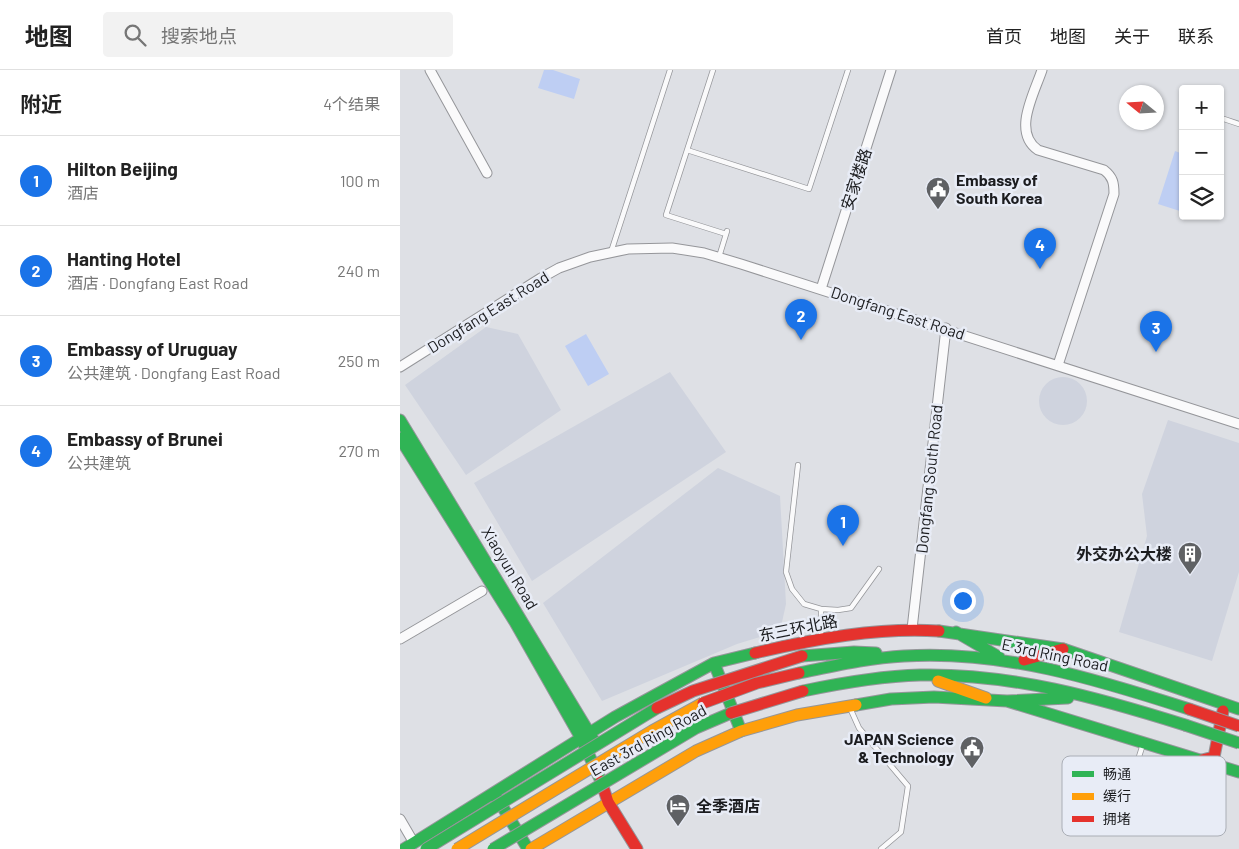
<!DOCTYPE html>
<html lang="zh">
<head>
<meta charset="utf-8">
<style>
  body { margin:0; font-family:Barlow,"Noto Sans SC",sans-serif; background:#f2f2f2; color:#222 }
  .controls { position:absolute; right:15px; top:15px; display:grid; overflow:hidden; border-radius:5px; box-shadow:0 1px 4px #0004 }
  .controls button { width:45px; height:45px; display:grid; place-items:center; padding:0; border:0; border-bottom:1px solid #e0e0e0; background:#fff; color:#222; font:25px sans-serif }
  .compass { position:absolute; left:719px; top:15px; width:45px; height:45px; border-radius:50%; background:#fff; box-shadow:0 1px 4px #0004; rotate:288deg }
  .you { position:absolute; left:562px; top:530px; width:18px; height:18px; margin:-12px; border:4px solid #fff; border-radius:50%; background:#1a73e8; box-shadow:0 0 0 8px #1a73e833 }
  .badge { display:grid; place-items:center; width:32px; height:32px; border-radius:50%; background:#1a73e8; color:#fff; font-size:16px; font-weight:700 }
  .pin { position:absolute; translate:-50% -41px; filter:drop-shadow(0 1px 2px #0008) }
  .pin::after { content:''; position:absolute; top:26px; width:18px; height:15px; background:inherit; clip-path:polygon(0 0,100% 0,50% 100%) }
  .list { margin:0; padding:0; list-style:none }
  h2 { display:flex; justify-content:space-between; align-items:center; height:65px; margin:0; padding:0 20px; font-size:21px }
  h2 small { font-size:16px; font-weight:400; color:#767676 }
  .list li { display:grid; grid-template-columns:32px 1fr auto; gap:15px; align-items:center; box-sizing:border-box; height:90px; padding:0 20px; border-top:1px solid #e0e0e0 }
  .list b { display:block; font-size:19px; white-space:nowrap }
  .list p { margin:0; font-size:16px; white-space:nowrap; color:#767676 }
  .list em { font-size:16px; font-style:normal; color:#767676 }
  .icon { flex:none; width:28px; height:28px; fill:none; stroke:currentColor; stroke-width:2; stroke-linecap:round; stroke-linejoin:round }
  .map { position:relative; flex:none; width:839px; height:779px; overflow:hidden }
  header { display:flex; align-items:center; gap:30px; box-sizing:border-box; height:70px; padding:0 25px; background:#fff; border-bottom:1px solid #e0e0e0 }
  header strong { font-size:24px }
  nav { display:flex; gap:28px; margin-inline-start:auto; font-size:18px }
  .search { width:350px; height:45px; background:#f2f2f2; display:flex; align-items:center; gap:12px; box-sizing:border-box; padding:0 18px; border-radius:5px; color:#767676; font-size:19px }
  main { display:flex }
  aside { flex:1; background:#fff }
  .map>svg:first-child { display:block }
</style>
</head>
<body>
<header>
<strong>地图</strong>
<div class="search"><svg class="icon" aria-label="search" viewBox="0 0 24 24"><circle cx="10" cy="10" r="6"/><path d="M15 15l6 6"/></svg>搜索地点</div>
<nav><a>首页</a><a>地图</a><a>关于</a><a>联系</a></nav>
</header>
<main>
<aside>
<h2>附近<small>4个结果</small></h2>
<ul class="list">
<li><span class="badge">1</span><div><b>Hilton Beijing</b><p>酒店</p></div><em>100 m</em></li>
<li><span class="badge">2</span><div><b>Hanting Hotel</b><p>酒店 · Dongfang East Road</p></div><em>240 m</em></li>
<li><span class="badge">3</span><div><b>Embassy of Uruguay</b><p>公共建筑 · Dongfang East Road</p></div><em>250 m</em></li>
<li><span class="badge">4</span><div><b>Embassy of Brunei</b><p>公共建筑</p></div><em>270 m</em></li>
</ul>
</aside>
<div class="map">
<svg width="839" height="779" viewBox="0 0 839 779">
  <rect width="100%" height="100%" fill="#dee0e5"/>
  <path fill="#cfd3de" d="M86,257L118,264L161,340L66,405L5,315Z
    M270,302L326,382L132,511L74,413Z
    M639 331a24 24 0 1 1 48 0a24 24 0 1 1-48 0Z
    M768,350L839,373V502L812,591L719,562L747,466L742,424Z
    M318,398L380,426L386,534L380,561L337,574L202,631L143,533Z"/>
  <path fill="#becef3" d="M144,0H153L180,9L174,29L138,18Z
    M775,81L783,84V142L758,134Z
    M186,264L209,304L188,316L165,276Z"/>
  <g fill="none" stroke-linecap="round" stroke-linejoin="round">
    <defs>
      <path id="lane" d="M313,0L266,145L326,164
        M824,49L839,54
        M287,80L409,119L448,0
        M211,182L270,0
        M319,187L327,161
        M398,395L386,502L392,519L404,534L421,539V567
        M421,539L438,540L451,538L479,499
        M450,638L459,658L508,716L501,762L481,779
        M726,728L743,674"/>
      <path id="street" d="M30,0L87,103
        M642,0C634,24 612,62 638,80L704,100C713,107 714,113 714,124L658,295
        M421,219L491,0
        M0,297L141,208L159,198L190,187L228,179L272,178L304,183L341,194L839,354
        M512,559L546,258
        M0,569L82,521
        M0,749L14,773"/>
      <path id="fast" d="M0,350L193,669
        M0,368L115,552L181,668L201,711
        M539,561L663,579L839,639
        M556,562L599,587
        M402,586L454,582L476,583
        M314,593L341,661
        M399,603C434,596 468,588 504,586C603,580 696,609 789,639
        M403,621C441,613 481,606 520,605C611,603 699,628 785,655
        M607,631L668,628
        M456,635L491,629L534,627L607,631L839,702
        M96,726L128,779
        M4,779L215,647L314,593L355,583"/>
      <path id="slow" d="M538,611L586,628
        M131,779L296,681L341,661L397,645L456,635"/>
      <path id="jam" d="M355,583C414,569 478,557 539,561
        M624,590L663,579
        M802,690L814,687L823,641
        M201,711L208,732L237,779"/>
    </defs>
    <use href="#lane" stroke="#95969a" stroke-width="6"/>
    <use href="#street" stroke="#95969a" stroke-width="11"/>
    <use href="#fast" stroke="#95969a" stroke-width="13"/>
    <use href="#slow" stroke="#95969a" stroke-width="13"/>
    <use href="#jam" stroke="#95969a" stroke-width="13"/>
    <use href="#lane" stroke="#fafafb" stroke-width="4.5"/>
    <use href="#street" stroke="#fafafb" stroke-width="9"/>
    <use href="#fast" stroke="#30b455" stroke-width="11"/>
    <use href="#slow" stroke="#ff9f0a" stroke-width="11"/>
    <use href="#jam" stroke="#e5322d" stroke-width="11"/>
    <defs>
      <path id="fast-bridge" d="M785,655L839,673
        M26,779L257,638
        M93,779L296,658L331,643"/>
      <path id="slow-bridge" d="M57,779L252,661L303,633"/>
      <path id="jam-bridge" d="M303,633L357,613L399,603
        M257,638L293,621L402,586
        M789,639L839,656
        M331,643L403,621"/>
    </defs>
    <use href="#fast-bridge" stroke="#95969a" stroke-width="13" stroke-linecap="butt"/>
    <use href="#slow-bridge" stroke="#95969a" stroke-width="13" stroke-linecap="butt"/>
    <use href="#jam-bridge" stroke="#95969a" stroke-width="13" stroke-linecap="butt"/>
    <use href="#fast-bridge" stroke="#30b455" stroke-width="11"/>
    <use href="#slow-bridge" stroke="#ff9f0a" stroke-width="11"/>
    <use href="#jam-bridge" stroke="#e5322d" stroke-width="11"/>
  </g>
  <defs>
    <symbol id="civic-pin" viewBox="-11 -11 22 30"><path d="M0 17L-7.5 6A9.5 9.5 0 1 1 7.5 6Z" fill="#5f6164" stroke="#e8ecf6"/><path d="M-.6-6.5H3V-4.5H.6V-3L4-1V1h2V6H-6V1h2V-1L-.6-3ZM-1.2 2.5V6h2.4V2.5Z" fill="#fff"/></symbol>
    <symbol id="building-pin" viewBox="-11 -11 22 30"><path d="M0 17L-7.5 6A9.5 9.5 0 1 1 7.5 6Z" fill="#5f6164" stroke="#e8ecf6"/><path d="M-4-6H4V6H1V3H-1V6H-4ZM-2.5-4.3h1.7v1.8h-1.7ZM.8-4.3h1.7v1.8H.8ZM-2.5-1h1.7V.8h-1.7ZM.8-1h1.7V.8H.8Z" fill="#fff"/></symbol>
    <symbol id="hotel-pin" viewBox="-11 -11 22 30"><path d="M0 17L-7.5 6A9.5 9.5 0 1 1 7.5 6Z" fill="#5f6164" stroke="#e8ecf6"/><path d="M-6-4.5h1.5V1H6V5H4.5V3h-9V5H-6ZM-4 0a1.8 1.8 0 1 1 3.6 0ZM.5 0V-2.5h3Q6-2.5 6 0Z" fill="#fff"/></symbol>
  </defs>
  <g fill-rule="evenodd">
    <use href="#civic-pin" x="524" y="105" width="28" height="38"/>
    <use href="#building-pin" x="776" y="470" width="28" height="38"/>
    <use href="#civic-pin" x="558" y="664" width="28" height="38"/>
    <use href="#hotel-pin" x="264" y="722" width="28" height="38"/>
  </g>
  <g text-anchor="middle" stroke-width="5" stroke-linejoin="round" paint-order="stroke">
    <g font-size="16" fill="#1b1c1f" stroke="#e8ecf6">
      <text transform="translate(456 109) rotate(-72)" y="6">安家楼路</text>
      <text transform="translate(88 242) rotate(-32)" y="6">Dongfang East Road</text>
      <text transform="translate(498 243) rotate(18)" y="6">Dongfang East Road</text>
      <text transform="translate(529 409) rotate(-84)" y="6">Dongfang South Road</text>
      <text transform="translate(110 498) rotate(59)" y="6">Xiaoyun Road</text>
      <text transform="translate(398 558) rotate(-11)" y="6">东三环北路</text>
      <text transform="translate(655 585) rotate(12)" y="6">E 3rd Ring Road</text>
      <text transform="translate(248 670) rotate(-29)" y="6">East 3rd Ring Road</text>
    </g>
    <g font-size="16" font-weight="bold" fill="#1b1c1f" stroke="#e8ecf6" text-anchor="start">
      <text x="556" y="116">Embassy of<tspan x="556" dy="18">South Korea</tspan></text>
      <text x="772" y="490" text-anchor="end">外交办公大楼</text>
      <text x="554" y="675" text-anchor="end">JAPAN Science<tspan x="554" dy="18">&amp; Technology</tspan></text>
      <text x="296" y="742">全季酒店</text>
    </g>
  </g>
  <rect x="662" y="686" width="164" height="80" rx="8" fill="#e8ecf6" stroke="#aaaeb6" stroke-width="1"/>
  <rect x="672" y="701" width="22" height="6" fill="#30b455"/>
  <rect x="672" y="723" width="22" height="7" fill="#ff9f0a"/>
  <rect x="672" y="746" width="22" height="6" fill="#e5322d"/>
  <g font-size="14" fill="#1b1c1f">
    <text x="703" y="709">畅通</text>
    <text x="703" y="731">缓行</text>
    <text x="703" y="754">拥堵</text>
  </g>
</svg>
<div class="controls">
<button>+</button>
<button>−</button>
<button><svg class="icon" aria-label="layers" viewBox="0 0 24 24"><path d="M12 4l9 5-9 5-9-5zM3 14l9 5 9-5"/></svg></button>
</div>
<svg class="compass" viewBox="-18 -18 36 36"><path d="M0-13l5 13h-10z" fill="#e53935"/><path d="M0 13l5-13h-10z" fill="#767676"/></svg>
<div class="you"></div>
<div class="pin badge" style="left:443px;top:476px">1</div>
<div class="pin badge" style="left:401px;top:270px">2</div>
<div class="pin badge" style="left:756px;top:282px">3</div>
<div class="pin badge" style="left:640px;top:199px">4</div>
</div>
</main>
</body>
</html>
